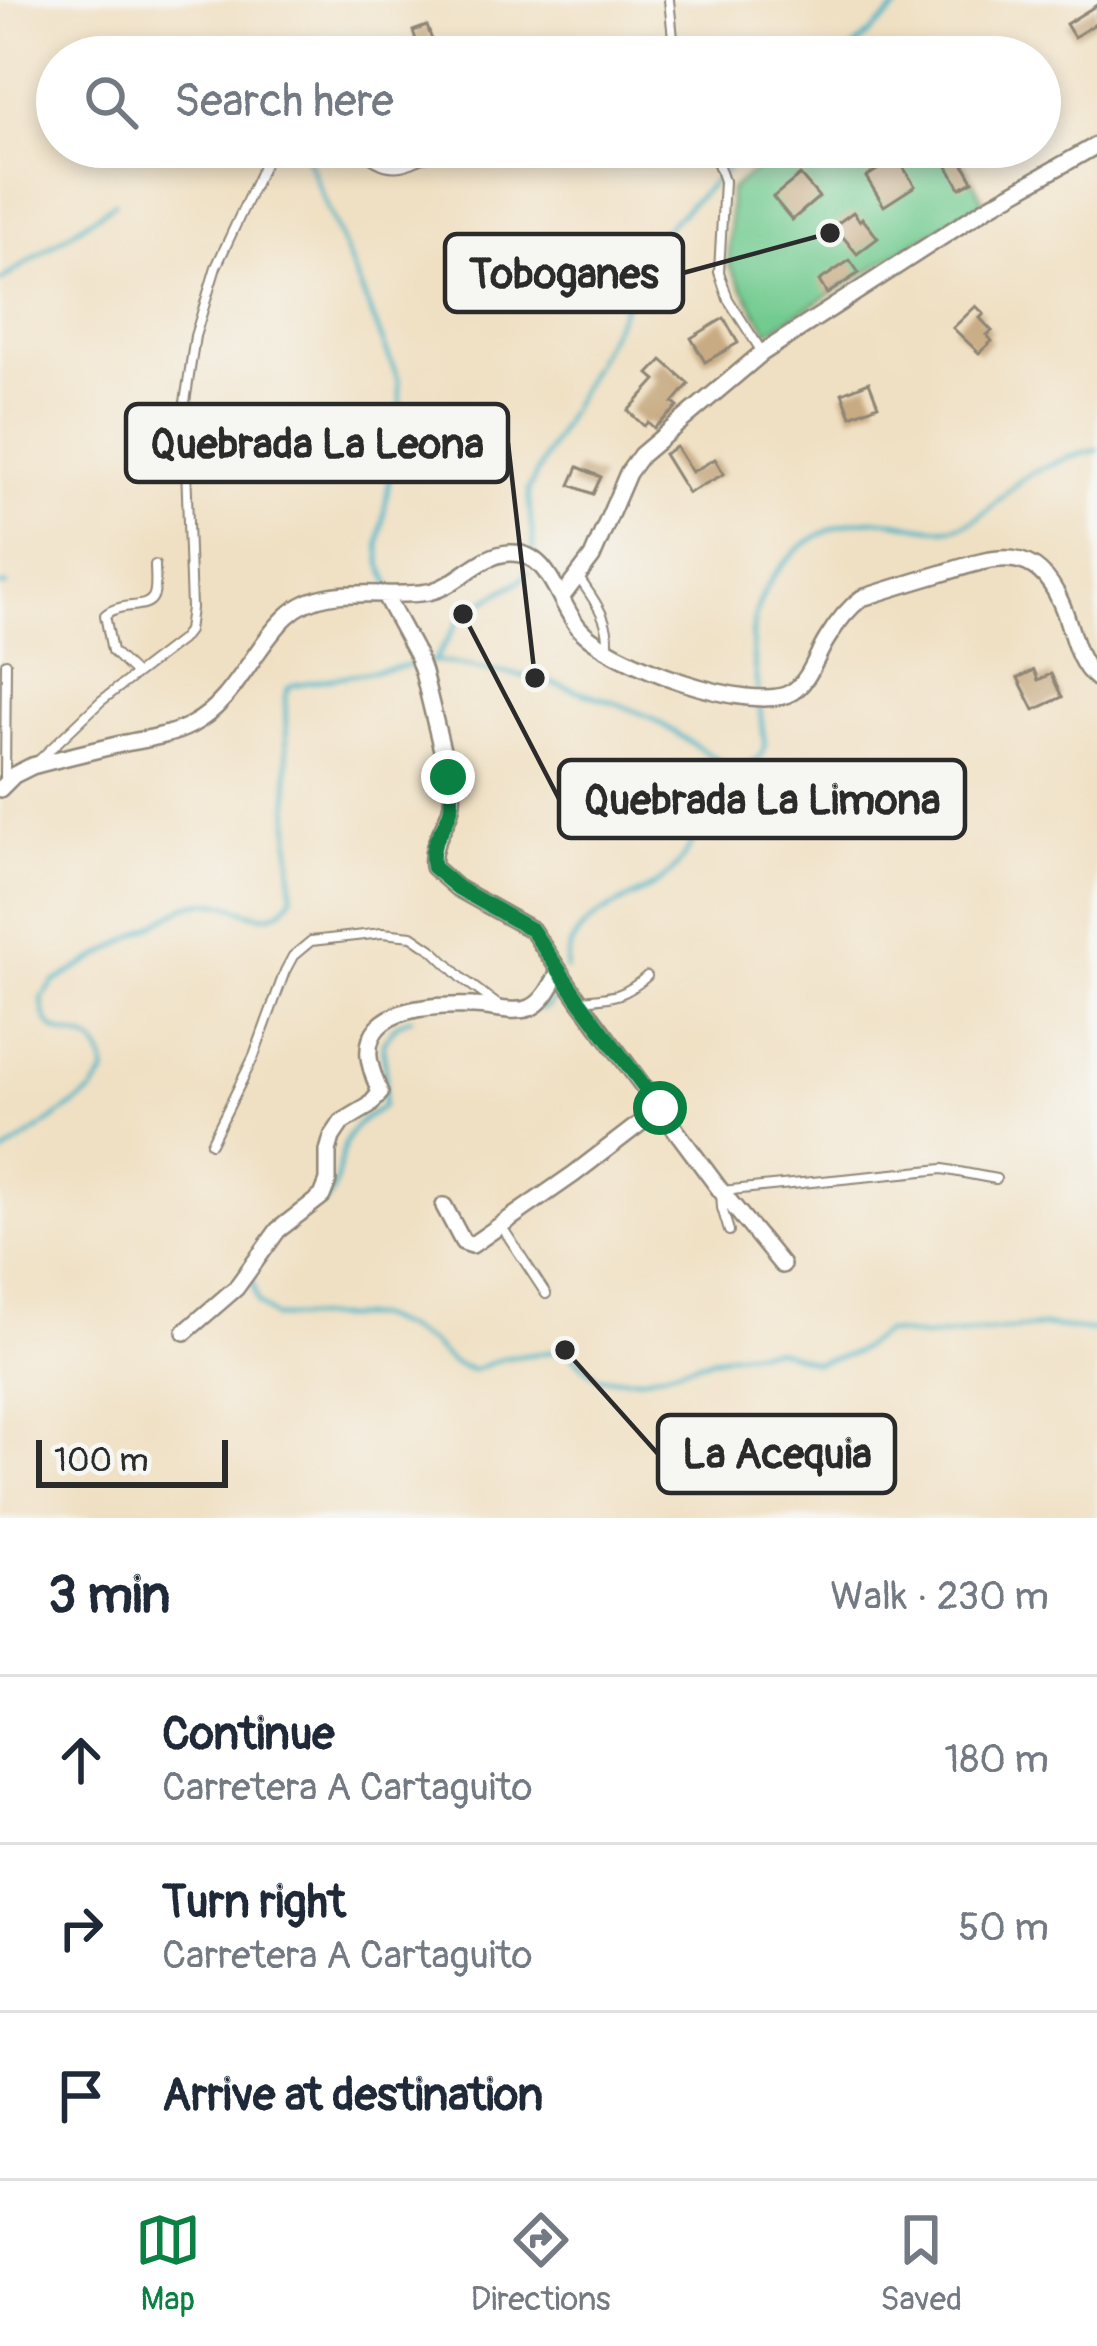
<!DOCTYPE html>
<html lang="en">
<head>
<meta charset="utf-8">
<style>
  body { margin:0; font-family:Pangolin,sans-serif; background:#f6f6f7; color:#1f2937 }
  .scale { position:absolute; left:36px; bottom:30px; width:192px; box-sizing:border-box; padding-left:12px; border:6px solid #2b2b2b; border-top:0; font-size:33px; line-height:42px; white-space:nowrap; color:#2b2b2b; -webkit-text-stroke:9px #f6f6f2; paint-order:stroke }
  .stop { position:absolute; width:36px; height:36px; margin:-27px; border:9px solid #0b8043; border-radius:50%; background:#fff }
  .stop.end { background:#0b8043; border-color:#fff; box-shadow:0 3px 12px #0008 }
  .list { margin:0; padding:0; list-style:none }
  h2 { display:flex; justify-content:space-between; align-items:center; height:156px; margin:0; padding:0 48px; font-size:51px }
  h2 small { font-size:39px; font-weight:400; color:#747a83 }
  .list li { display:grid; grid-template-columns:78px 1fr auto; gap:36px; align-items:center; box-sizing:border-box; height:168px; padding:0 48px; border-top:3px solid #e0e1e3 }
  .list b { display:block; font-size:45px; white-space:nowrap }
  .list p { margin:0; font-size:39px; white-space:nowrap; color:#747a83 }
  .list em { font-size:39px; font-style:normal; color:#747a83 }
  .icon { flex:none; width:66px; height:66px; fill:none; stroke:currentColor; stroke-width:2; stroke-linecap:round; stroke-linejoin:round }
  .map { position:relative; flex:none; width:1097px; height:1518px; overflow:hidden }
  .search { position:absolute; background:#fff; box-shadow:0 6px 18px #0003; left:36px; right:36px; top:36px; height:132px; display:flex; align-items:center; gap:30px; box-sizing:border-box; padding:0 42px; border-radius:66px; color:#747a83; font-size:45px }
  .sheet { height:660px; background:#fff }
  nav { display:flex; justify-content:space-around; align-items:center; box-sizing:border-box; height:168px; border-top:3px solid #e0e1e3; background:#fff; font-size:33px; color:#747a83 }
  nav a { display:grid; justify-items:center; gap:6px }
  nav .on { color:#0b8043 }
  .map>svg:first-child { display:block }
</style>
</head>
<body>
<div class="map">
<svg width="1097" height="1518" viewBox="0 0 1097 1518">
  <rect width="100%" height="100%" fill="#f6f6f2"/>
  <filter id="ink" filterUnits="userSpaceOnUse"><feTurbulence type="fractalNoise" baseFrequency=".00833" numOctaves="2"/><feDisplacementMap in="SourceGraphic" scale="24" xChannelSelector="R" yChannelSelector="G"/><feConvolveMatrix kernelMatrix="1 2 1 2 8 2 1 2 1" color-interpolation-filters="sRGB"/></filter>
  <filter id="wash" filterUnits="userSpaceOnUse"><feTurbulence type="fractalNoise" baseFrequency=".004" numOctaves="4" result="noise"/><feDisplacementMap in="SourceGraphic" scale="48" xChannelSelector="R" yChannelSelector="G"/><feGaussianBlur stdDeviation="2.7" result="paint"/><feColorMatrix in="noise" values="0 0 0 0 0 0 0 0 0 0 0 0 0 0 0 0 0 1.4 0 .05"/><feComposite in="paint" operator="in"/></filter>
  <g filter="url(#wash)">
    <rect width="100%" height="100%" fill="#f0e0c3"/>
    <path fill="#72cb90" stroke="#4e7b5e" stroke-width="3" d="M785,147H954L984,201L768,332L729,265L730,190Z"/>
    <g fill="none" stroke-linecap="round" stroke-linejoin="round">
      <path stroke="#48b4c5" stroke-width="4.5" d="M844,57L906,0
        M303,148L399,381L401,407L379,544L381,564L391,587
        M0,281L115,203
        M534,552L528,490L665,229L749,147
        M0,586L7,585
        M435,660L463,614L520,581L528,572
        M758,692C755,671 751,649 753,628C760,571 816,521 873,520C903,519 933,536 963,525C987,516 1002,495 1021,480C1045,464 1069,457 1097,450
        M566,969C567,906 644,906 677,866C700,838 709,795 721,762
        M540,1010L547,1007L561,989
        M0,1156L92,1092L105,1074C104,1067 104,1060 101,1054C84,1019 45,1053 42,998L54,982L187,906C197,903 207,901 218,903C247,908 271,932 292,896L285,697L287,689L293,685L435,661L535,678L614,702L652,718L721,762L735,765L751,763L761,756L765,745L759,703
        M324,1204C343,1185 336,1153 352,1131C359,1121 374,1113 383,1106L386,1083L383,1043L397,1024L411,1018
        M252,1279L258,1303L275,1317H377L404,1328L430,1343L452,1363L473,1370L504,1358L565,1350L598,1378H642L731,1354L776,1349L816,1363L854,1353L885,1332L924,1337L1046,1326L1097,1331"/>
    </g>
    <g id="blocks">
      <path fill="#c8ab83" d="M1097,5V23L1074,37L1066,24Z
        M427,26L438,57H422L413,31Z
        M937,147H954L973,181L960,188Z
        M897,157L915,186L884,206L866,177Z
        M800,175L819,197L792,220L773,197Z
        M853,212L860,221L862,218L878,238L857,254L834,226Z
        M850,260L859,273L827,294L819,281Z
        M976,306L984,314L980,318L992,331L987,335L992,341L979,353L953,328Z
        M724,318L738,343L705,362L691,338Z
        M662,360L689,384L673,403L678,407L654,428L648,422L644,426L628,411L656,380L649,374Z
        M869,382L878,405L851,416L842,393Z
        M676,447L692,472L715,459L724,474L688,493L664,454Z
        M578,467L601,477L593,494L570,485Z
        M1034,670L1038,680L1051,674L1062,697L1034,710L1018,678Z"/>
    </g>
  </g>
  <g filter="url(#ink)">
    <use href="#blocks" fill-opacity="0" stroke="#8e8677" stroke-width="3"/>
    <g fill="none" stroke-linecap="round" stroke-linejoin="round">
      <defs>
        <path id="service" d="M669,0L675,57
          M358,147C391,180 407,165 445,147
          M712,147L724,181L719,272L728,299L762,352
          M579,578C594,600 610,619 608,648
          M136,674L112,651L105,615C121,601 146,611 153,597C157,590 155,574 155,565
          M38,761L101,701L181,640L188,631L191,608L184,409L195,336L216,267L272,147
          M5,776L6,663
          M581,1000C611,997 623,998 647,976
          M211,1143L254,1056L285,971L293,956L311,941L382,933L412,936L434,951L463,979L498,1005
          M502,1227L546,1294
          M729,1231L722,1208L721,1191L943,1169L996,1179"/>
        <path id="minor" d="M384,594L417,655L423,672L452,791C456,820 429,837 433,867L457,888L532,930L579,1000L721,1191L782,1265
          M561,598L592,557L628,473L641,455L762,353L988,207L1097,145
          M0,789L14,775L32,766C62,758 91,751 121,744C145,739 170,736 191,725C234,703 253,648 287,616C323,581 383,600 428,592C457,587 479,554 510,553C551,551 558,605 580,629C609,662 752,716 792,692C809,682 816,656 827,639C836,624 847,609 862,598C889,589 916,581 943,573C994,557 1035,542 1061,603C1073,629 1074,660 1097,679
          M444,1206L463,1242L472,1245L574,1174L660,1108
          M185,1332L236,1288L278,1230L322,1196L328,1181V1151L332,1137L342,1122L369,1106L380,1093C376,1082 370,1069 369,1057C364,1005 438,1005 473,1006C491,1006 512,1014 530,1008C544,1002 552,985 559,972"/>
      </defs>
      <use href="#service" stroke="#8e8677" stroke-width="12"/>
      <use href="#minor" stroke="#8e8677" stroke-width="20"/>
      <use href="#service" stroke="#fff" stroke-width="8"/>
      <use href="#minor" stroke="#fff" stroke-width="15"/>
    </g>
  </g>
  <g fill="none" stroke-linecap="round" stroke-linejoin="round" filter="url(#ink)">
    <path stroke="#0b8043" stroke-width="15" d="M448,777C463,827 427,827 433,867L458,888L532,930L579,1000L660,1108"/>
  </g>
  <path fill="none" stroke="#2b2b2b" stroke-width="4.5" d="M830 233L683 273M535 678L508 443M463 614L559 799M565 1350L658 1454"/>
  <g fill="#2b2b2b" stroke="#f6f6f2" stroke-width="4.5">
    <circle cx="830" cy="233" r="12"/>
    <circle cx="535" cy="678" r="12"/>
    <circle cx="463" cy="614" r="12"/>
    <circle cx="565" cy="1350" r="12"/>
  </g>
  <g fill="#f6f6f2" stroke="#2b2b2b" stroke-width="4.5">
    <rect x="445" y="234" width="238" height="78" rx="12"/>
    <rect x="126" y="404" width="382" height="78" rx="12"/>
    <rect x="559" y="760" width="406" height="78" rx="12"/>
    <rect x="658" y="1415" width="237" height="78" rx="12"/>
  </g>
  <g font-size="42" text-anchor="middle" font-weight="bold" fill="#2b2b2b">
    <text x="564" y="288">Toboganes</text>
    <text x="317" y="458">Quebrada La Leona</text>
    <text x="762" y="814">Quebrada La Limona</text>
    <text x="777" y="1468">La Acequia</text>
  </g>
</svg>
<div class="scale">100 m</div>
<div class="stop" style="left:660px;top:1108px"></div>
<div class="stop end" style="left:448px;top:777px"></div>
<div class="search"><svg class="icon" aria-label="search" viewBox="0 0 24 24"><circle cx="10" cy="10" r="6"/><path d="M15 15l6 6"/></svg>Search here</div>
</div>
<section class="sheet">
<h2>3 min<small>Walk · 230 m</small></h2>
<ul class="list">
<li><svg class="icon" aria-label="ahead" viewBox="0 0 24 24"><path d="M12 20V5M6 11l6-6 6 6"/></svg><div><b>Continue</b><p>Carretera A Cartaguito</p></div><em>180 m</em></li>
<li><svg class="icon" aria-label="right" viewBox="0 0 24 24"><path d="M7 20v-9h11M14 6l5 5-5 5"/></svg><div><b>Turn right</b><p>Carretera A Cartaguito</p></div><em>50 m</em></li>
<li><svg class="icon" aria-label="arrive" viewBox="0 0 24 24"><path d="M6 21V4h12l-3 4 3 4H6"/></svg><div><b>Arrive at destination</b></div></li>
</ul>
</section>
<nav>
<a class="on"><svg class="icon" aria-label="map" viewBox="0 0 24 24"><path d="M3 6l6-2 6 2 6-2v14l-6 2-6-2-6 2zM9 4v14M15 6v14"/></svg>Map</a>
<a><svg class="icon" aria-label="directions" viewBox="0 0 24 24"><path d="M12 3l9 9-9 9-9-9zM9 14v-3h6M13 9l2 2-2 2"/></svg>Directions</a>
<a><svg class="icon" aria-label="saved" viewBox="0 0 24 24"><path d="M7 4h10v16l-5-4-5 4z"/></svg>Saved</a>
</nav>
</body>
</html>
